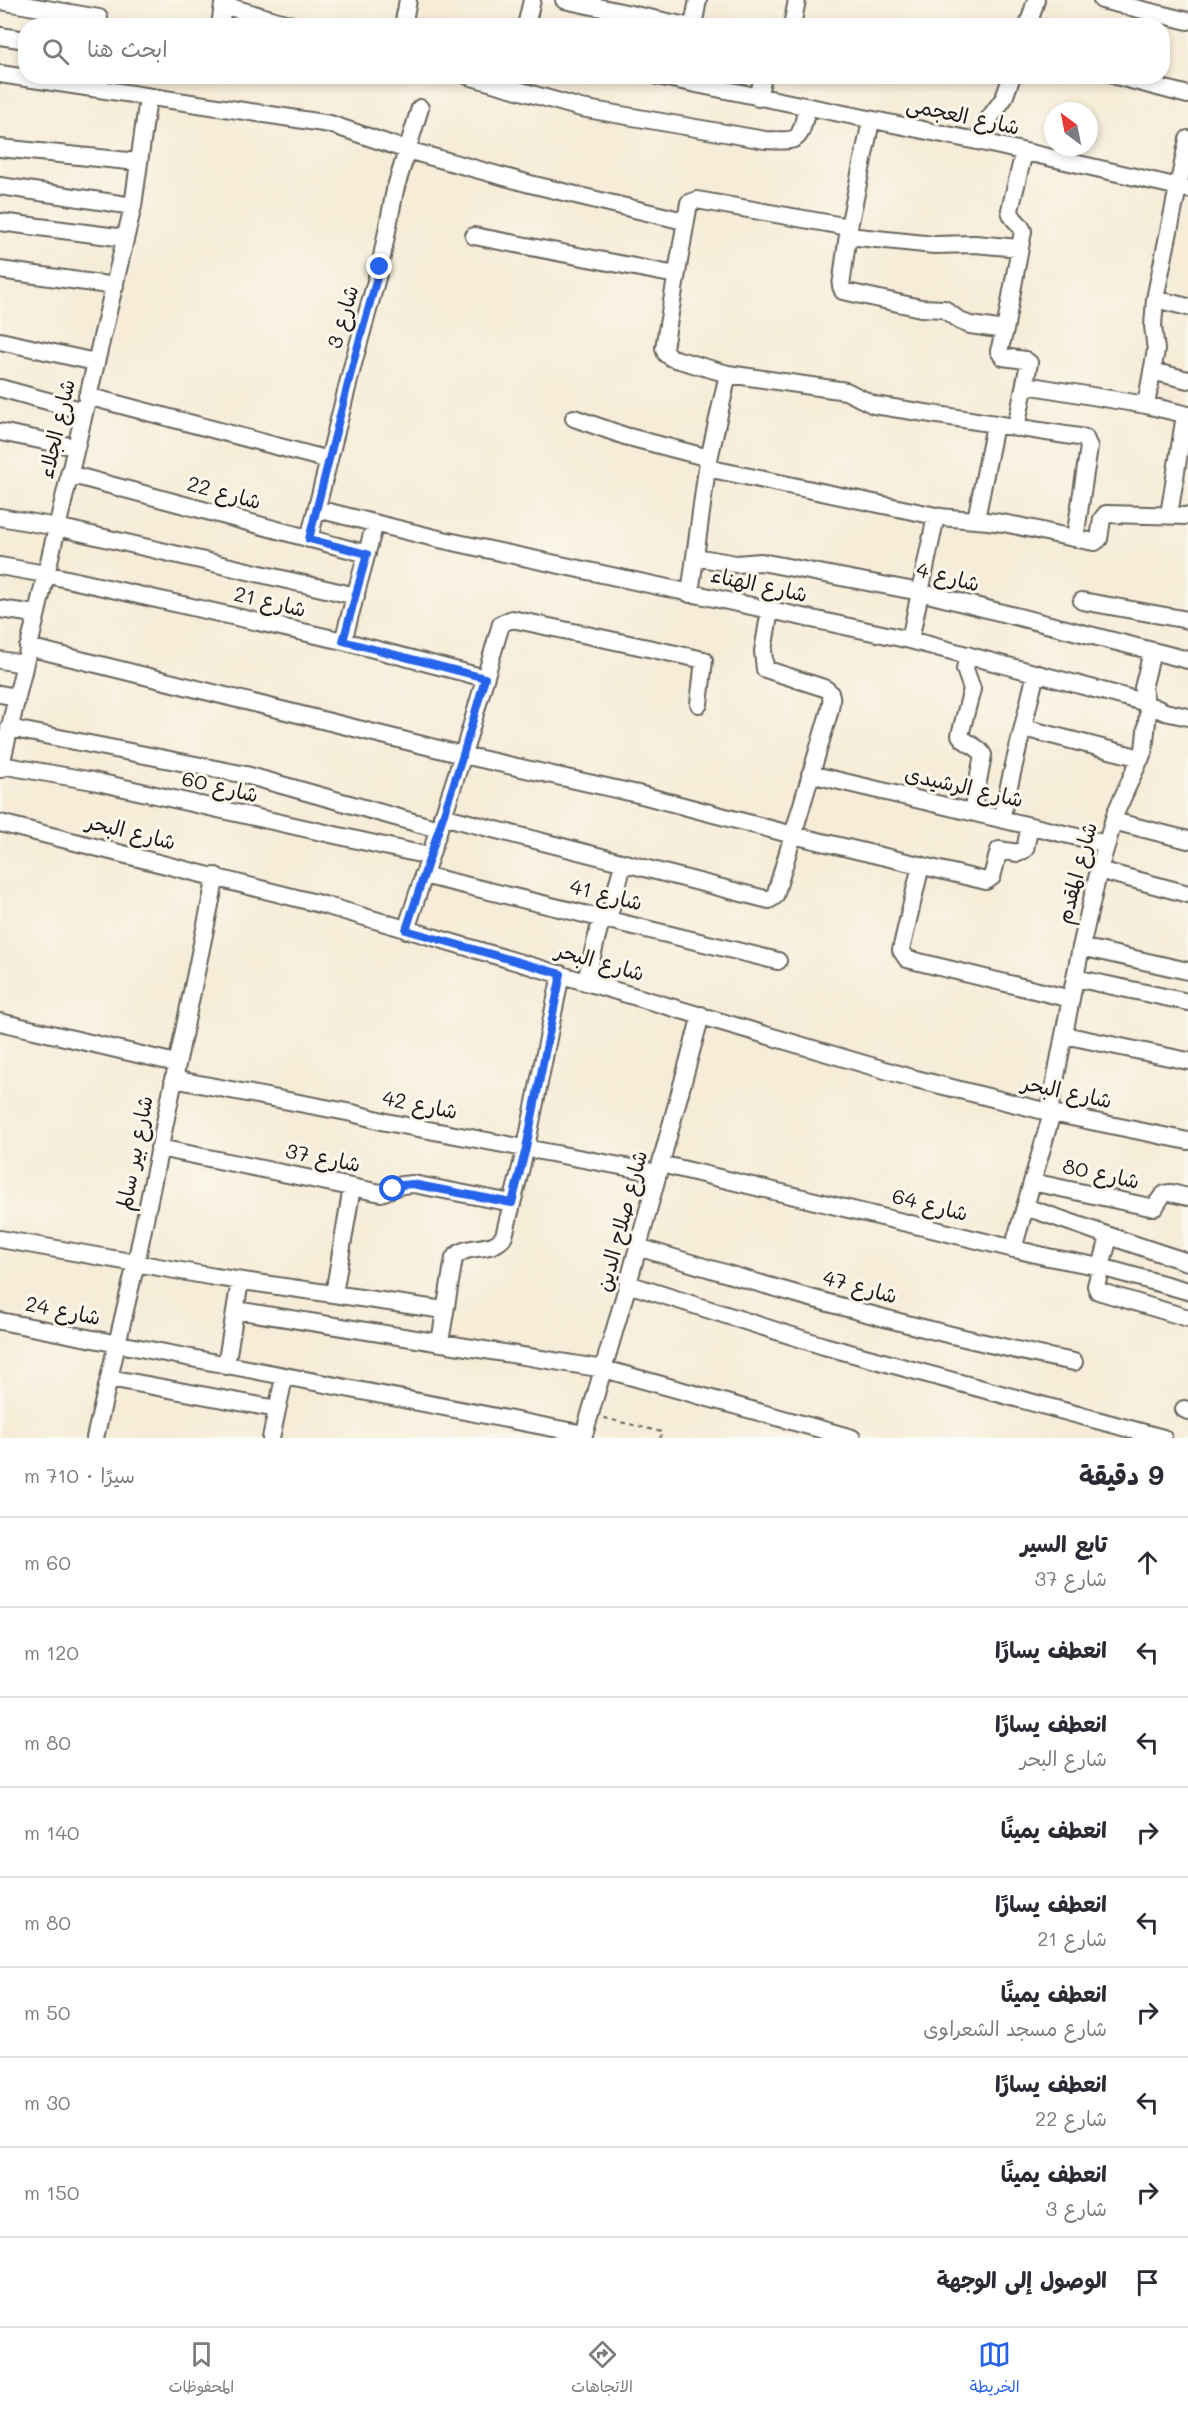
<!DOCTYPE html>
<html lang="ar">
<head>
<meta charset="utf-8">
<style>
  body { margin:0; font-family:Mali,"Playpen Sans Arabic",sans-serif; background:#f2f2f3; color:#2b2b33; direction:rtl }
  .compass { position:absolute; left:1044px; top:102px; width:54px; height:54px; border-radius:50%; background:#fff; box-shadow:0 3px 9px #0003; rotate:328deg }
  .stop { position:absolute; width:18px; height:18px; margin:-14px; border:4px solid #2563eb; border-radius:50%; background:#fff }
  .stop.end { background:#2563eb; border-color:#fff; box-shadow:0 2px 6px #0008 }
  .list { margin:0; padding:0; list-style:none }
  h2 { display:flex; justify-content:space-between; align-items:center; height:78px; margin:0; padding:0 24px; font-size:26px }
  h2 small { font-size:20px; font-weight:400; color:#7c7c81 }
  .list li { display:grid; grid-template-columns:39px 1fr auto; gap:18px; align-items:center; box-sizing:border-box; height:90px; padding:0 24px; border-top:2px solid #e1e1e2 }
  .list b { display:block; font-size:22px; white-space:nowrap }
  .list p { margin:0; font-size:20px; white-space:nowrap; color:#7c7c81 }
  .list em { font-size:20px; font-style:normal; color:#7c7c81 }
  .icon { flex:none; width:33px; height:33px; fill:none; stroke:currentColor; stroke-width:2; stroke-linecap:round; stroke-linejoin:round }
  .map { position:relative; flex:none; width:1188px; height:1438px; overflow:hidden; direction:ltr }
  .search { position:absolute; background:#fff; box-shadow:0 3px 9px #0003; left:18px; right:18px; top:18px; height:66px; display:flex; align-items:center; gap:15px; box-sizing:border-box; padding:0 21px; border-radius:24px; color:#7c7c81; font-size:22px }
  .sheet { height:888px; background:#fff }
  nav { display:flex; justify-content:space-around; align-items:center; box-sizing:border-box; height:84px; border-top:2px solid #e1e1e2; background:#fff; font-size:16px; color:#7c7c81 }
  nav a { display:grid; justify-items:center; gap:3px }
  nav .on { color:#2563eb }
  .map>svg:first-child { display:block }
</style>
</head>
<body>
<div class="map">
<svg width="1188" height="1438" viewBox="0 0 1188 1438">
  <rect width="100%" height="100%" fill="#fbf7ec"/>
  <filter id="ink" filterUnits="userSpaceOnUse"><feTurbulence type="fractalNoise" baseFrequency=".0167" numOctaves="2"/><feDisplacementMap in="SourceGraphic" scale="12" xChannelSelector="R" yChannelSelector="G"/><feConvolveMatrix kernelMatrix="1 2 1 2 8 2 1 2 1" color-interpolation-filters="sRGB"/></filter>
  <filter id="wash" filterUnits="userSpaceOnUse"><feTurbulence type="fractalNoise" baseFrequency=".008" numOctaves="4" result="noise"/><feDisplacementMap in="SourceGraphic" scale="24" xChannelSelector="R" yChannelSelector="G"/><feGaussianBlur stdDeviation="1.35" result="paint"/><feColorMatrix in="noise" values="0 0 0 0 0 0 0 0 0 0 0 0 0 0 0 0 0 1.4 0 .05"/><feComposite in="paint" operator="in"/></filter>
  <g filter="url(#wash)">
    <rect width="100%" height="100%" fill="#f6ecd7"/>
  </g>
  <g filter="url(#ink)">
    <g fill="none" stroke-linecap="round" stroke-linejoin="round">
      <defs>
        <path id="minor" d="M564,0L687,26
          M1102,0L1188,21
          M0,1L99,18
          M220,26L223,5L295,26
          M403,26L408,0
          M526,26L532,0
          M693,26L698,0
          M792,26L797,0
          M1028,26L1036,0
          M0,36L26,40
          M0,74L330,124L407,150L530,184L684,221
          M468,76L581,108L765,140C800,141 799,143 807,108
          M657,76L982,142L1188,189
          M1116,76L1188,95
          M758,98L763,76
          M871,121L849,227L697,200L689,203L664,348L666,354L672,358L728,374L846,391L874,405L1085,438L1089,447L1075,538
          M1188,139L1155,299L1153,326L1156,350L1146,405L1188,415
          M982,142L988,120L1004,98L1012,76
          M0,148L138,162
          M0,186L133,206
          M0,222L125,238
          M849,227L841,286L843,291L921,308L944,309L960,321L970,325L1005,330
          M474,236L676,275
          M848,236L934,245L975,244L1019,248
          M0,270L115,286
          M1155,299L1188,307
          M0,341L95,362
          M1152,371L1188,380
          M728,374L707,468L936,516C958,520 980,519 1002,523C1033,528 1063,537 1095,542L1099,539L1102,519L1106,514L1188,516
          M1026,385L1146,405
          M0,388L84,411
          M87,396L329,460
          M574,418L625,436L709,458
          M1016,428L1029,363L1025,360L1003,357L999,351L1005,330L1023,231C1020,222 1011,220 1010,210L1024,152
          M0,432L75,447
          M69,474L367,554
          M317,509L439,539L910,640L1140,701L1165,712L1188,717
          M1169,515L1185,415
          M0,517L57,527L356,596
          M976,519L995,425
          M309,539L354,360L380,267L395,190L420,108
          M695,557L736,564L761,562L920,592L1188,660
          M0,566L45,574L343,641L485,678
          M690,594L707,468
          M1082,601L1188,620
          M0,609L35,614
          M770,610L763,651L765,669L824,688C835,693 831,703 829,713L793,835L986,881L992,877L999,850L1018,853L1025,849L1030,826
          M910,640L936,516
          M343,641L375,523
          M28,647L463,755L638,794L793,835L775,896L769,900L442,816
          M968,655L965,669L972,689L960,735C966,745 978,745 983,755L972,812
          M0,660L24,664
          M0,694L16,697
          M9,728L246,775L438,829
          M1024,728L1141,758
          M1,765L93,781L429,856
          M0,769L133,206L148,98
          M810,774L1107,844
          M1001,819L1036,673
          M1113,821L1188,840
          M0,823L324,905L912,1078L1052,1113L1188,1141
          M921,865L901,950L907,959L1071,999
          M1099,870L1188,894
          M423,875L778,961
          M406,930L463,755L501,624L512,619L704,660L699,704
          M1081,947L1188,971
          M1075,978L1188,1002
          M586,981L599,928L611,909L623,864
          M0,1022L176,1063
          M1064,1035L1188,1061
          M173,1079L352,1113L386,1122L658,1173
          M1049,1112L1081,947L1099,870L1116,812L1144,750L1148,712L1143,688L1152,652
          M159,1148L381,1193L402,1185L413,1184L512,1203
          M661,1164L1048,1257L1101,1267L1188,1291
          M1032,1182L1150,1207H1155C1166,1187 1167,1193 1188,1197
          M1025,1207C1080,1225 1133,1245 1188,1262
          M1109,1237L1096,1286L1098,1291L1188,1318
          M0,1239L215,1277L444,1310
          M638,1247C782,1291 926,1333 1074,1362
          M1013,1249L1052,1113
          M628,1284L824,1346L1163,1438
          M334,1294L352,1187
          M236,1310L604,1369L852,1438
          M0,1321L584,1434
          M440,1342L454,1258C466,1242 493,1254 504,1236L526,1147L561,974
          M226,1366L240,1281
          M109,1378L277,1409
          M1184,1409L1188,1411
          M95,1438L136,1263L216,876
          M271,1438L284,1378
          M583,1438L628,1284L701,1015"/>
      </defs>
      <use href="#minor" stroke="#68655d" stroke-width="20"/>
      <path stroke="#68655d" stroke-width="2" stroke-dasharray="4.5 4.5" stroke-linecap="butt" d="M604,1418L662,1432L660,1438"/>
      <use href="#minor" stroke="#fff" stroke-width="16"/>
    </g>
  </g>
  <g fill="none" stroke-linecap="round" stroke-linejoin="round" filter="url(#ink)">
    <path stroke="#2563eb" stroke-width="8" d="M380,267L354,360L309,539L367,554L343,641L485,678L463,755L406,930L561,974L526,1148L512,1203L412,1184L402,1185L393,1189"/>
  </g>
  <g text-anchor="middle" stroke-width="6" stroke-linejoin="round" paint-order="stroke">
    <g font-size="21" fill="#1c1c1c" stroke="#fbf7ec">
      <text transform="translate(963 116) rotate(12)" y="7">شارع العجمى</text>
      <text transform="translate(343 317) rotate(-74)" y="7">شارع 3</text>
      <text transform="translate(57 429) rotate(-77)" y="7">شارع الجلاء</text>
      <text transform="translate(224 493) rotate(15)" y="7">شارع 22</text>
      <text transform="translate(948 577) rotate(14)" y="7">شارع 4</text>
      <text transform="translate(759 585) rotate(12)" y="7">شارع الهناء</text>
      <text transform="translate(270 602) rotate(13)" y="7">شارع 21</text>
      <text transform="translate(220 787) rotate(13)" y="7">شارع 60</text>
      <text transform="translate(964 787) rotate(13)" y="7">شارع الرشيدى</text>
      <text transform="translate(131 832) rotate(14)" y="7">شارع البحر</text>
      <text transform="translate(1077 873) rotate(-75)" y="7">شارع المقدم</text>
      <text transform="translate(606 895) rotate(14)" y="7">شارع 41</text>
      <text transform="translate(600 962) rotate(16)" y="7">شارع البحر</text>
      <text transform="translate(1067 1092) rotate(12)" y="7">شارع البحر</text>
      <text transform="translate(420 1105) rotate(11)" y="7">شارع 42</text>
      <text transform="translate(135 1153) rotate(-79)" y="7">شارع بير سالم</text>
      <text transform="translate(323 1158) rotate(11)" y="7">شارع 37</text>
      <text transform="translate(1101 1174) rotate(12)" y="7">شارع 80</text>
      <text transform="translate(930 1205) rotate(14)" y="7">شارع 64</text>
      <text transform="translate(622 1221) rotate(-75)" y="7">شارع صلاح الدين</text>
      <text transform="translate(860 1287) rotate(15)" y="7">شارع 47</text>
      <text transform="translate(63 1311) rotate(11)" y="7">شارع 24</text>
    </g>
  </g>
</svg>
<svg class="compass" viewBox="-18 -18 36 36"><path d="M0-13l5 13h-10z" fill="#e53935"/><path d="M0 13l5-13h-10z" fill="#7c7c81"/></svg>
<div class="stop" style="left:393px;top:1189px"></div>
<div class="stop end" style="left:380px;top:267px"></div>
<div class="search"><svg class="icon" aria-label="search" viewBox="0 0 24 24"><circle cx="10" cy="10" r="6"/><path d="M15 15l6 6"/></svg>ابحث هنا</div>
</div>
<section class="sheet">
<h2>9 دقيقة<small>سيرًا · 710 m</small></h2>
<ul class="list">
<li><svg class="icon" aria-label="ahead" viewBox="0 0 24 24"><path d="M12 20V5M6 11l6-6 6 6"/></svg><div><b>تابع السير</b><p>شارع 37</p></div><em>60 m</em></li>
<li><svg class="icon" aria-label="left" viewBox="0 0 24 24"><path d="M17 20v-9H6M10 6l-5 5 5 5"/></svg><div><b>انعطف يسارًا</b></div><em>120 m</em></li>
<li><svg class="icon" aria-label="left" viewBox="0 0 24 24"><path d="M17 20v-9H6M10 6l-5 5 5 5"/></svg><div><b>انعطف يسارًا</b><p>شارع البحر</p></div><em>80 m</em></li>
<li><svg class="icon" aria-label="right" viewBox="0 0 24 24"><path d="M7 20v-9h11M14 6l5 5-5 5"/></svg><div><b>انعطف يمينًا</b></div><em>140 m</em></li>
<li><svg class="icon" aria-label="left" viewBox="0 0 24 24"><path d="M17 20v-9H6M10 6l-5 5 5 5"/></svg><div><b>انعطف يسارًا</b><p>شارع 21</p></div><em>80 m</em></li>
<li><svg class="icon" aria-label="right" viewBox="0 0 24 24"><path d="M7 20v-9h11M14 6l5 5-5 5"/></svg><div><b>انعطف يمينًا</b><p>شارع مسجد الشعراوى</p></div><em>50 m</em></li>
<li><svg class="icon" aria-label="left" viewBox="0 0 24 24"><path d="M17 20v-9H6M10 6l-5 5 5 5"/></svg><div><b>انعطف يسارًا</b><p>شارع 22</p></div><em>30 m</em></li>
<li><svg class="icon" aria-label="right" viewBox="0 0 24 24"><path d="M7 20v-9h11M14 6l5 5-5 5"/></svg><div><b>انعطف يمينًا</b><p>شارع 3</p></div><em>150 m</em></li>
<li><svg class="icon" aria-label="arrive" viewBox="0 0 24 24"><path d="M6 21V4h12l-3 4 3 4H6"/></svg><div><b>الوصول إلى الوجهة</b></div></li>
</ul>
</section>
<nav>
<a class="on"><svg class="icon" aria-label="map" viewBox="0 0 24 24"><path d="M3 6l6-2 6 2 6-2v14l-6 2-6-2-6 2zM9 4v14M15 6v14"/></svg>الخريطة</a>
<a><svg class="icon" aria-label="directions" viewBox="0 0 24 24"><path d="M12 3l9 9-9 9-9-9zM9 14v-3h6M13 9l2 2-2 2"/></svg>الاتجاهات</a>
<a><svg class="icon" aria-label="saved" viewBox="0 0 24 24"><path d="M7 4h10v16l-5-4-5 4z"/></svg>المحفوظات</a>
</nav>
</body>
</html>
